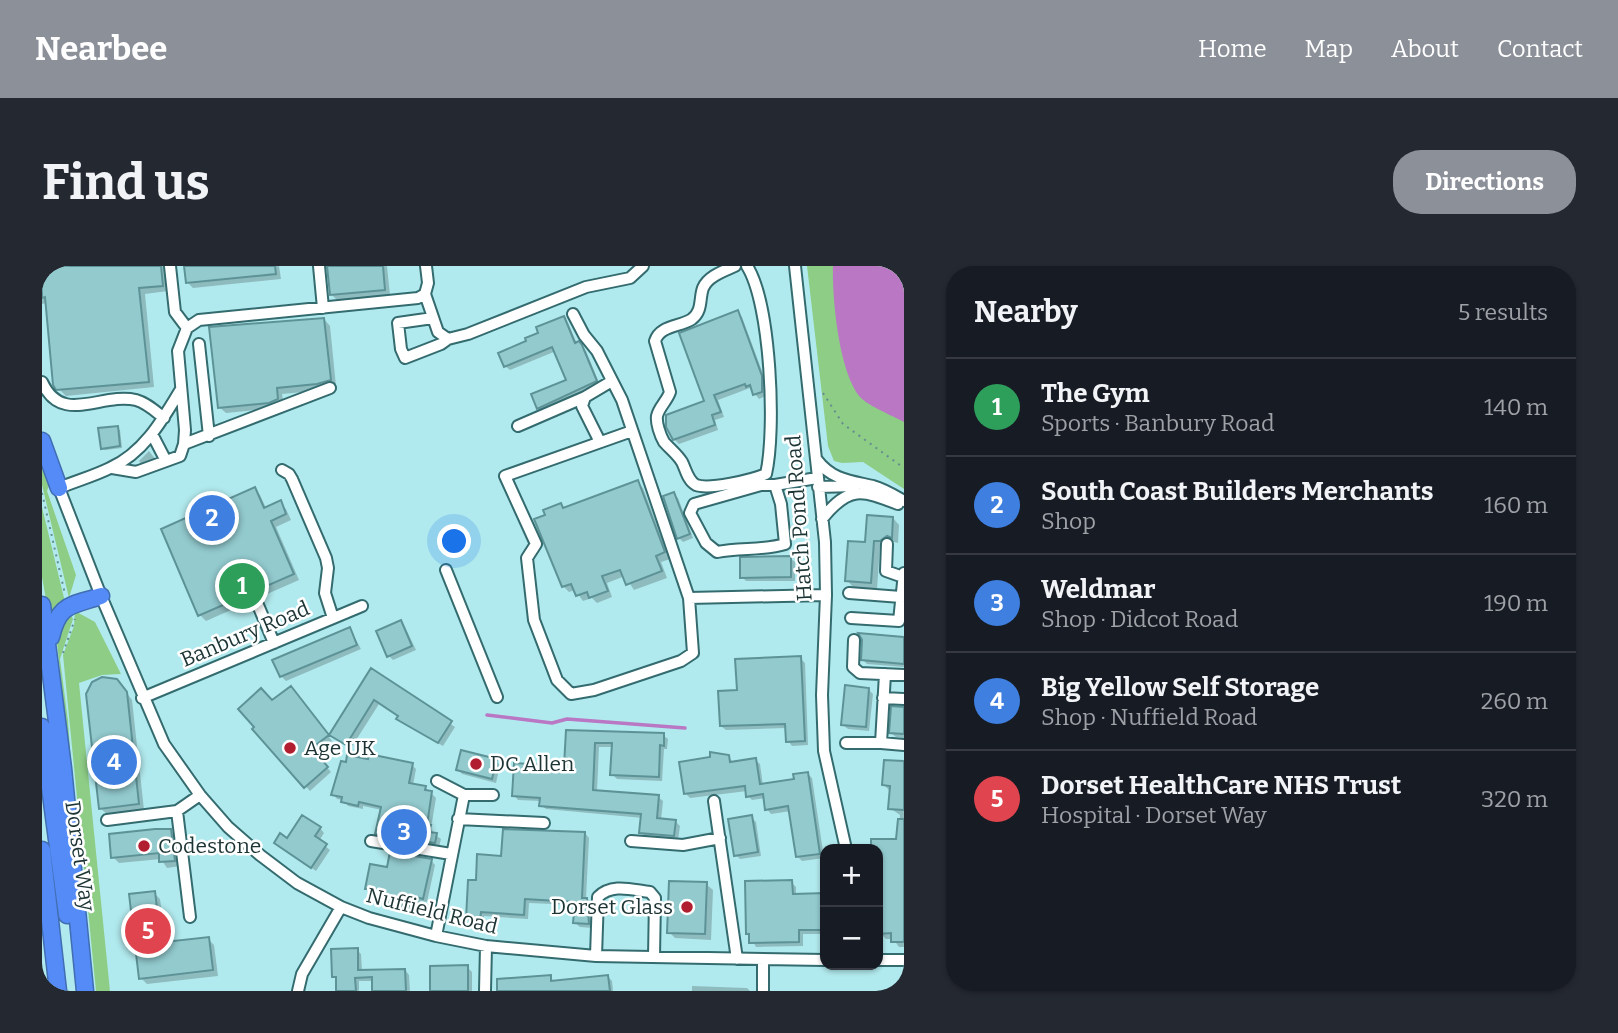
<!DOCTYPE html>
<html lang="en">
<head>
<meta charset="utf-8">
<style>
  body { margin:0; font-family:Bitter,serif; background:#242831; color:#f1f3f6 }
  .controls { position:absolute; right:21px; bottom:21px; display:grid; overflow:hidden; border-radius:14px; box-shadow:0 2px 5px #0004 }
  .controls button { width:63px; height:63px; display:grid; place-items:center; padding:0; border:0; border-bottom:2px solid #363941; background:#171b24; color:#f1f3f6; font:35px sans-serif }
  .you { position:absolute; left:413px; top:276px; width:24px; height:24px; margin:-18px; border:5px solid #fff; border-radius:50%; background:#1a73e8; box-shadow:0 0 0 10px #1a73e833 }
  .badge { display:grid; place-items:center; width:46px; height:46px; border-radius:50%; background:#8c9099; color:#fff; font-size:23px; font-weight:700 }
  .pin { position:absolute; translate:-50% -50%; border:4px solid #fff; box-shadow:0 2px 7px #0006 }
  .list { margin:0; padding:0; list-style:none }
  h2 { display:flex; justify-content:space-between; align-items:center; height:91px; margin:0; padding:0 28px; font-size:30px }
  h2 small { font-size:23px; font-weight:400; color:#9ea1a6 }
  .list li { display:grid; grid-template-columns:46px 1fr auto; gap:21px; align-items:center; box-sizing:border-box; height:98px; padding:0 28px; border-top:2px solid #363941 }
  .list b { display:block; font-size:26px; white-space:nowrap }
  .list p { margin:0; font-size:23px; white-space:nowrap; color:#9ea1a6 }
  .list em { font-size:23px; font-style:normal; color:#9ea1a6 }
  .map { position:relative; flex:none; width:862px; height:725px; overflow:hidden; border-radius:28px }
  header { display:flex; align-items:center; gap:42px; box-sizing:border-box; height:98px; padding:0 35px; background:#8c9099; color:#fff }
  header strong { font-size:33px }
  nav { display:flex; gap:38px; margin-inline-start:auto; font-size:24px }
  .intro { display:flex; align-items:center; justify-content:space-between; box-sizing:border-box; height:168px; padding:0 42px }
  h1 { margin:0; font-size:49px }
  .button { padding:18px 32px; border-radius:28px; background:#8c9099; color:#fff; font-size:24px; font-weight:700 }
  main { display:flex; gap:42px; padding:0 42px }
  aside { flex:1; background:#171b24; border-radius:28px; box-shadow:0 2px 5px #0004 }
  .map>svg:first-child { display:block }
</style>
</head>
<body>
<header>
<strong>Nearbee</strong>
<nav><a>Home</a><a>Map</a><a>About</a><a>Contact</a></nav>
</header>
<div class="intro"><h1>Find us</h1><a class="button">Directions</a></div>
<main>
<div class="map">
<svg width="862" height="725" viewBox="0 0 862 725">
  <rect width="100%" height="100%" fill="#b1eaee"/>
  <path fill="#8ecd86" d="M765,0H862V223L821,196L800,197L792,195L786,180Z
    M0,194L7,220L5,225L34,309L27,332L0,219Z
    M0,241L23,336L14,340L7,350L0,311Z
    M33,345L53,356L79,408L60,409L37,417L68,725H54L21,389L32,360Z
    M28,347L31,353L18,393L26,455L34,567L14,366Z"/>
  <path fill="#b977c4" d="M791,0H862V156C851,150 827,140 819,132C797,108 790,32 791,0Z"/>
  <path fill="#0003" d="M0,0H124L126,25L103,28L112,121L24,130L17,123L5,37L0,38Z
    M144,0H237L239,13L151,22L145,16Z
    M286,0H345L348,29L295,34L289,28Z
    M695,46L700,51L724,116V130L717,133L708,122L676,134L682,151L673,154L676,164L637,178L630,171L664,136Z
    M521,52L526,57L535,78L536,77L544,85L558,119L501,147L496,142L526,115L514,85L468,104L463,100L487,76Z
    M282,53L288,60L294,120L282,124L240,128L242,140L234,142L184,147L177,141Z
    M75,162L78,164L80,182L63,184L60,182Z
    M107,185L114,194L100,199L97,195Z
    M595,216L601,222L628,293L619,296L625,312L592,324L583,310L565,317L570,331L555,337L550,332L541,335L533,324L527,326L521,320L506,250L518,239L523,244Z
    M212,223L218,229L224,242L238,237L244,243L249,254L234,261L257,314L164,355L158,349Z
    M631,228L636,232L651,272L641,276L637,272Z
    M851,252L857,259L856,277L852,276L844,281L838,280L835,323L811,321L805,314L824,278Z
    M748,292L753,296V315H704L700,311Z
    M359,356L363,361L374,384L351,394L347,390Z
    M308,363L319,383L244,415L239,410Z
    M862,373V401L825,398L821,394Z
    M758,392L763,397L766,479L750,480L746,475L745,462L684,464L679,460L696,426Z
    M330,404L413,461L401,480L360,457L356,453L357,451L337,438L309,482L289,469Z
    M81,422L90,434L102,544L65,548L58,542Z
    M826,423L831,428L827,465L806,463L801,459Z
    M253,426L290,475L273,488L289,506L268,525L212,463L230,436Z
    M862,443V472L854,471L849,467Z
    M525,466L621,469L626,473L625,483H622L620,515L575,513L570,508L571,481H557L555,526L616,531L621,535L619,554L633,555L638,560L636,574L604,571L599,567L601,552L504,543L499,539V535L476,534L472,529L524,502Z
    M686,491L691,496L713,494L718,498L721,520L754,514L765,507L770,512L782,592L760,595L756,591L749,545L729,548L725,543L723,532L710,534L706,530L705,525L648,532L644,528Z
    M454,495L458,499L454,517L420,508L416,503Z
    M862,497V681H857L851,673H844L838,667L836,583H831V575L856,574L858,549L848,542V525L841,518Z
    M370,499L374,503L371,519L383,521L394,532L389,562L392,568L399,573L397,581L339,572L335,567L340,544L321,540V543L306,540L302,534L295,533L291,528L294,512L297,514Z
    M709,551L714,556L719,590L698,593L694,589Z
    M278,562L282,567L277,575L288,584L274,605L234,577Z
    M129,565L135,571L138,600L125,602L119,593L77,597L71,591Z
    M543,567L547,572L544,633L549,638L551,662L538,661L533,657L534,639L487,637L486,653L442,650V658L430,657L426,653L435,616L461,592Z
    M389,594L393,599L385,636L378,635L377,645L333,636L328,632L329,626L325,622L346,604Z
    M749,616L754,621V629H783V668H761V680L714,681L706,667Z
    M664,618L671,624L669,674L633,672L627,666Z
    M112,627L118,633L122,662L126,667L127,677L166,673L172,679L176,710L105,718L99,712Z
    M315,684L319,688L320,705L363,704L367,709L368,725H332V715H317V725H296V714L291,710Z
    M425,701L430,706V725H390V702Z
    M508,711L513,716L566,711L570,715L571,725H457L456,715Z
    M650,720L705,722L708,725H650Z"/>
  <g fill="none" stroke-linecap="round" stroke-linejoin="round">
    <path stroke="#b977c4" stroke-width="3.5" d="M445,449L510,457L525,453L643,462"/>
  </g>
  <path fill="#92cace" stroke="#5d9397" stroke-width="2" d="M0,0H119L121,20L97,22L107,116L14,124L11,119L3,31L0,32Z
    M142,0H233L234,8L144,17Z
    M285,0H341L343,24L288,29Z
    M696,44L720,110V126L711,129L708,119L704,121L703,118L672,129L679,146L670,149L673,159L631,174L624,161V149L662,135L637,67Z
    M522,50L533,77L537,75L540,79L555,115L495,143L489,128L524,114L510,81L462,101L456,87L484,75L483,72L496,67L494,61Z
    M282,52L289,114L275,118L235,122L236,133L227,137L176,142L167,61Z
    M76,160L78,180L59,183L56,162Z
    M596,214L623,286L614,290L620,305L584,319L578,304L560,310L566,325L547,332L545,326L534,330L529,318L520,321L492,253L503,249L501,244L519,237L521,242Z
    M213,221L222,242L239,234L244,248L229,255L252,308L156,350L119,263Z
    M632,226L648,268L635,273L621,230Z
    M825,249L851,251L850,272L845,270L838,275H832L829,317L803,315L806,275L823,276Z
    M749,290V311L698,312V291Z
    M359,354L370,380L345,391L334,365Z
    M308,361L315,379L238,411L230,394Z
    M816,367L862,371V398L819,394L820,374Z
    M759,390L763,475L744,476L743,458L678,460L676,425L695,424L693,393Z
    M329,402L410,455L396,477L354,453L356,450L332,434L304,479L287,469Z
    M60,411L75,413L85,426L97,538L57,543L44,428L50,416Z
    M803,419L827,422L824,461L799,459Z
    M249,420L287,469L270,482L286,501L262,522L210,463L212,461L196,443L219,422L230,434Z
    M849,440L862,441V468L847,467Z
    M524,464L622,467V480L618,479L617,511L568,509L570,477H553L551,524L617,529L615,552L634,554L632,570L597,567L599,548L497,540L498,532L470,530L472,497L522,500Z
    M419,484L455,493L450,513L414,504Z
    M668,486L687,489L688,496L714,492L718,518L752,513L751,508L766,506L778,588L754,591L746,540L723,544L721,528L704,531L703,520L642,528L637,496L668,491Z
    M327,488L371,497L367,517L384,520L383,524L390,525L385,559H389L387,566L395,567L393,577L333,568L339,541L317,536L316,540L299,536L300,531L289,529L299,495L304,496L305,489L326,493Z
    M842,494L862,495V544L846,543L848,520L840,519Z
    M260,549L279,561L273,570L285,578L269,602L232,577L238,567L245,572Z
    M710,549L716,586L692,590L686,553Z
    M856,553H862V676H849V667L836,668V583H829V573H854Z
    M113,563H129L133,595L117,596V587L69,592L67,568Z
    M461,563L543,566L540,632H545L547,658L531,657L533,636L483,633L482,649L439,646L438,654L424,653L426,614H434L435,588L459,590Z
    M348,586L390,593L381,633L374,631L372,641L326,632L328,623H323L328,598L345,601Z
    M750,614L751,628L783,627V664H757V676L707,677V668H704L703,615Z
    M627,615L665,616L663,668L625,667Z
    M113,625L117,659H121L123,676L167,671L171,704L97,713L87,628Z
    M316,682V704L363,703L364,725H330V711L313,712L314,725H294V711H290L289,683Z
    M426,699V725H388V700Z
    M509,709V715L566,709L568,725H455V713Z"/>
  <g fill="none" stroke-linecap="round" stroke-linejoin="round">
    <defs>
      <path id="minor" d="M128,0L133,46L145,62
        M277,0L281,42
        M693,0C682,5 666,10 661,22C657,33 661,44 650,53C638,61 618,59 613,75L628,126C625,135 617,141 615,150C614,157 618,169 622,176C628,183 635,188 640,196C644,204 646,215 654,219C667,224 710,214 724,208C734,165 729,38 705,0
        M753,0L783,276L784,329L780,429L782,485L804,583
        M383,28L396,66L406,73L426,68L544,21L588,12L601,0
        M531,48L542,69L555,85L580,134L647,332L784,329
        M391,52L356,57L359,83L363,92L399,78L406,73
        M157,78L167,170
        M0,116C20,160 59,126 94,134C105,137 113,145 122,152
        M139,123C121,153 102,187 68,202C52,210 34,215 17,222L59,330L122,478L158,529L186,561L218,589L255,617L299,641L327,652L394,670L444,680L554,690L783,694
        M476,160L543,131
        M590,165L463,210L494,278L485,292L492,354L515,414L529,428L552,424L639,395L651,387L647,332
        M110,168L124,195
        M558,176L540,140L543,131L570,115
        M142,178L288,122
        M775,194C790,214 809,215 831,220C842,223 852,229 862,235
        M70,202L94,206L138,190L142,178L143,164L136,85L145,62L157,54L376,32L383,28L386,17L384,0
        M240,204L247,208L250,213L284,292L286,302L283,327L291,352
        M733,219H719L652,238L648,247L664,277L675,286C697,281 721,285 743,278L739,238L733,219L775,212
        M776,221L813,220
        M780,253C807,219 820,224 856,238
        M845,278L844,305L861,311
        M404,304L455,431
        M807,327L859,331
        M213,332L232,377
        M809,352L857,355L862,307
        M812,374L811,401L818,407L862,409
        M843,408L839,477L862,479
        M100,432L320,340
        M841,432L862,433
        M804,477H839
        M395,515L422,529H451
        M672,535L695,693
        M135,545L148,651
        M416,553L502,557
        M65,554L135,545L158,529
        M329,575L409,588
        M589,575L641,579L678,572
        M394,670L422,529
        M554,690L556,631C570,617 590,624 608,626L613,632L612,691
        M836,694H862
        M721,695V725
        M256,725L260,708L299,641
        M443,725L444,680"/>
      <path id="highway" d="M0,175L17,222
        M0,339L21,502L43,725
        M9,371C17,337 29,340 59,330
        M0,461L25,649
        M0,584L16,725"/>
    </defs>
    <use href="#minor" stroke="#346b6f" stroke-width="14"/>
    <use href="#highway" stroke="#416db2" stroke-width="19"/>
    <path stroke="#658d8f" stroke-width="2" stroke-dasharray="2 5" stroke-linecap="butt" d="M781,127L801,158L862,202
      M0,227L23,328
      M21,387L33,353"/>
    <use href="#minor" stroke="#fff" stroke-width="10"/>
    <use href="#highway" stroke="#548bf6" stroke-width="16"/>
  </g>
  <g fill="#b11e2f" stroke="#fff" stroke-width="2.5">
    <circle cx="248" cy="482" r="7"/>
    <circle cx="434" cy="498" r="7"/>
    <circle cx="102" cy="580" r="7"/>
    <circle cx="645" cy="641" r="7"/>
  </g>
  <g text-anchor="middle" stroke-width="5" stroke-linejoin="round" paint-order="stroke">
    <g font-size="21" fill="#1d3435" stroke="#fff">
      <text transform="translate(757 252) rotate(-94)" y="7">Hatch Pond Road</text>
      <text transform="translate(203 368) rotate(-23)" y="7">Banbury Road</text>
      <text transform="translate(38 590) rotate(82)" y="7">Dorset Way</text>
      <text transform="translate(390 645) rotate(14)" y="7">Nuffield Road</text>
    </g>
    <g font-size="21" fill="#1d3435" stroke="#fff" text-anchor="start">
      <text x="262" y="489">Age UK</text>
      <text x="448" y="505">DC Allen</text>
      <text x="116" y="587">Codestone</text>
      <text x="631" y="648" text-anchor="end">Dorset Glass</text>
    </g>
  </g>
</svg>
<div class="controls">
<button>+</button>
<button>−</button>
</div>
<div class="you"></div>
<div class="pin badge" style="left:200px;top:320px;background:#2e9e5b">1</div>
<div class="pin badge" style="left:170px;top:252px;background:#3f7fe0">2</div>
<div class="pin badge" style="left:362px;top:566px;background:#3f7fe0">3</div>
<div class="pin badge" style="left:72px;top:496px;background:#3f7fe0">4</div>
<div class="pin badge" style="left:106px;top:665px;background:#e0444e">5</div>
</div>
<aside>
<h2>Nearby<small>5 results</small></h2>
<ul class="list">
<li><span class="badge" style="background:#2e9e5b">1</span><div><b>The Gym</b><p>Sports · Banbury Road</p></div><em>140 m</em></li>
<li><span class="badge" style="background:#3f7fe0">2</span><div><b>South Coast Builders Merchants</b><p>Shop</p></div><em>160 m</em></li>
<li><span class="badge" style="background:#3f7fe0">3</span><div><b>Weldmar</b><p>Shop · Didcot Road</p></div><em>190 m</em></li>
<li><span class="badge" style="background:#3f7fe0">4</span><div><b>Big Yellow Self Storage</b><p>Shop · Nuffield Road</p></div><em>260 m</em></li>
<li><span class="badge" style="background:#e0444e">5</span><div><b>Dorset HealthCare NHS Trust</b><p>Hospital · Dorset Way</p></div><em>320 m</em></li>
</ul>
</aside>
</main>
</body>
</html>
